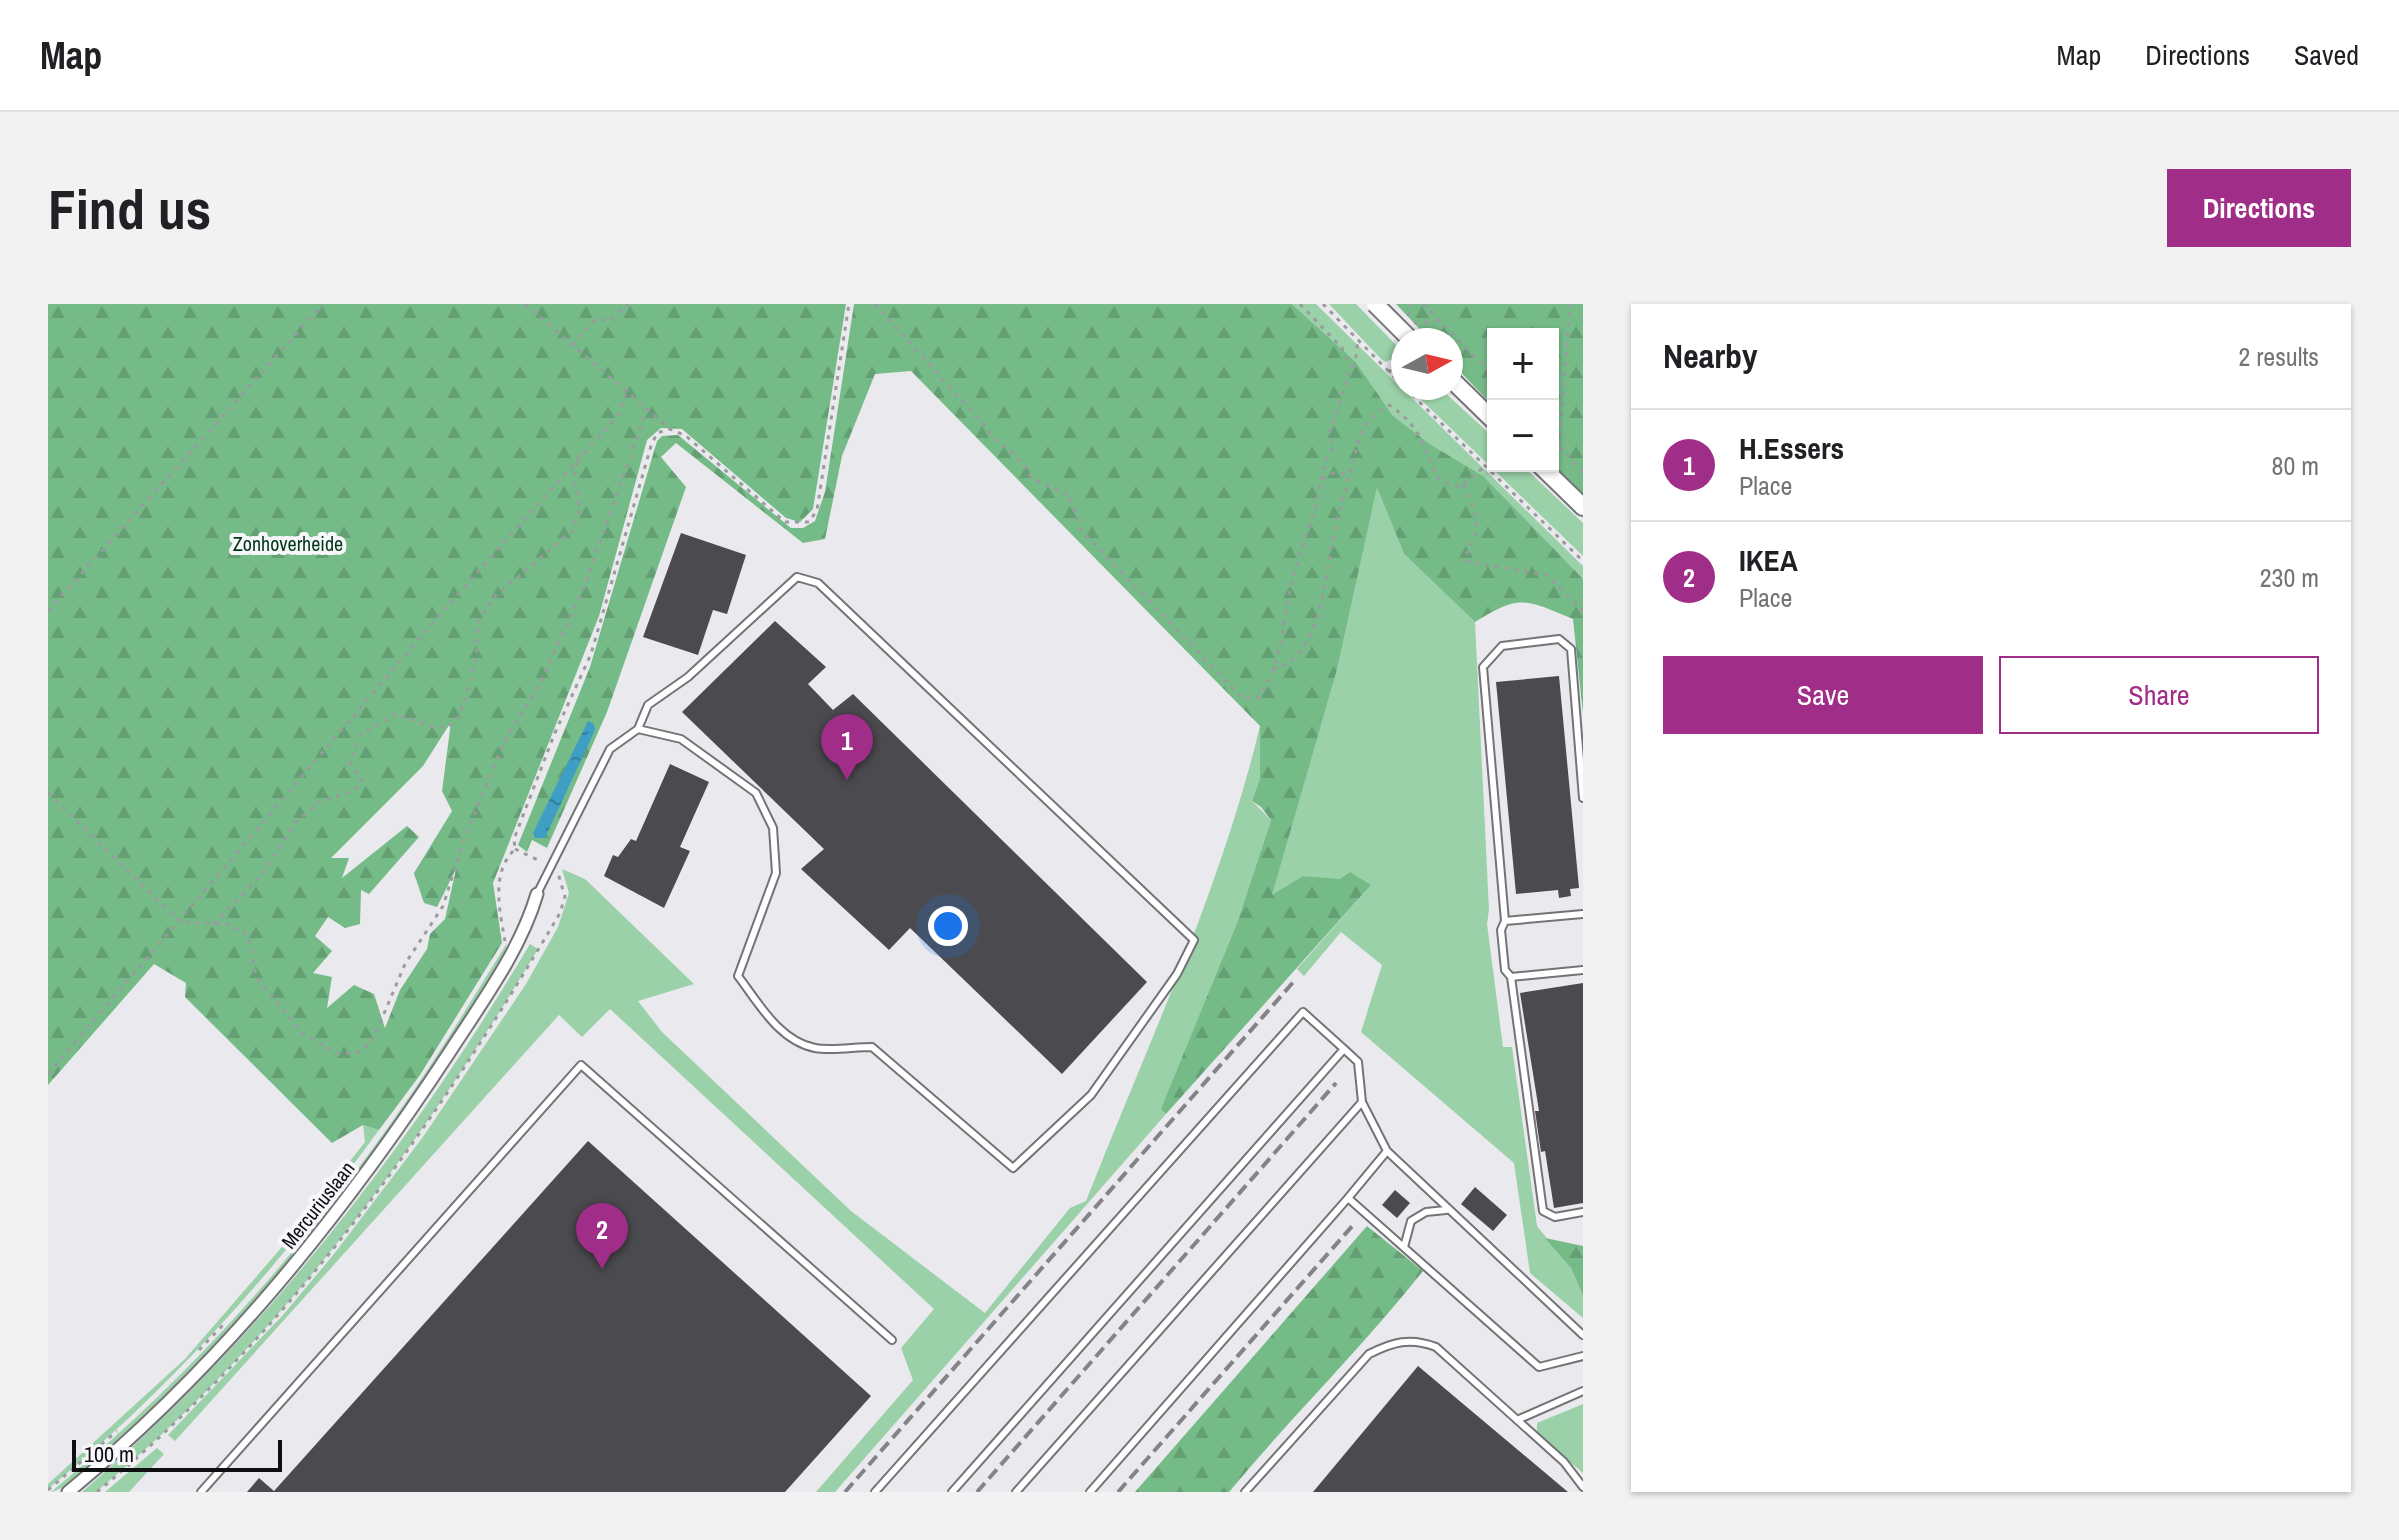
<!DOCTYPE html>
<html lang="en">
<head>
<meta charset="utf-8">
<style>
  body { margin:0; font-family:"Archivo Narrow",sans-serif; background:#f2f2f2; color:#202124 }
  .controls { position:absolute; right:24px; top:24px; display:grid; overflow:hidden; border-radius:0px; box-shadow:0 2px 6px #0004 }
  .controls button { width:72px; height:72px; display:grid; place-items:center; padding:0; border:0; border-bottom:2px solid #e0e0e0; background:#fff; color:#202124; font:40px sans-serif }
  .compass { position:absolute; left:1343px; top:24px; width:72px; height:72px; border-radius:50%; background:#fff; box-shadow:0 2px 6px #0004; rotate:82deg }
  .scale { position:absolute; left:24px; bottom:20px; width:210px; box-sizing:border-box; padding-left:8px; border:4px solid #0f0f11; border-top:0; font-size:22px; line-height:28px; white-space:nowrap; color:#0f0f11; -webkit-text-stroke:6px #f7f7fb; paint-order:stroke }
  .you { position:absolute; left:900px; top:622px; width:28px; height:28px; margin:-20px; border:6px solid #fff; border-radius:50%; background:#1a73e8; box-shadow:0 0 0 12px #1a73e833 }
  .badge { display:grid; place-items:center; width:52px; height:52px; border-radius:50%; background:#a02d87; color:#fff; font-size:26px; font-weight:700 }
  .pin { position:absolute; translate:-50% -66px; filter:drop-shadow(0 2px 4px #0008) }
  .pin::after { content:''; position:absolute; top:42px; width:28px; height:24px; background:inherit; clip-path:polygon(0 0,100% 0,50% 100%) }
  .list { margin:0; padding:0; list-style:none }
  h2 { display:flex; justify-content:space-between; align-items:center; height:104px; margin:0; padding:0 32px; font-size:34px }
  h2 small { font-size:26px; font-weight:400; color:#757577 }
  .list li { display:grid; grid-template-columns:52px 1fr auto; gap:24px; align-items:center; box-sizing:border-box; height:112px; padding:0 32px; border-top:2px solid #e0e0e0 }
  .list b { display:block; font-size:30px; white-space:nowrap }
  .list p { margin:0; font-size:26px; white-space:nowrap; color:#757577 }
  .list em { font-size:26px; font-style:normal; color:#757577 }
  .actions { display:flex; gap:16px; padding:24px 32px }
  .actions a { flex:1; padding:18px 0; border:2px solid #a02d87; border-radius:0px; text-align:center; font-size:28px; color:#a02d87 }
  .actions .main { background:#a02d87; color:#fff }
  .map { position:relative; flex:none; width:1535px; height:1188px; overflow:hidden; border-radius:0px }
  header { display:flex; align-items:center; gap:48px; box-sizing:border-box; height:112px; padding:0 40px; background:#fff; border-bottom:2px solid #e0e0e0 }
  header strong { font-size:38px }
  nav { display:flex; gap:44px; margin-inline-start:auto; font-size:28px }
  .intro { display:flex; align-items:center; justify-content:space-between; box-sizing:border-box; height:192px; padding:0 48px }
  h1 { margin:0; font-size:56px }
  .button { padding:20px 36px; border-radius:0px; background:#a02d87; color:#fff; font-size:28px; font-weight:700 }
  main { display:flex; gap:48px; padding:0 48px }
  aside { flex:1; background:#fff; border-radius:0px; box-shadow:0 2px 6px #0004 }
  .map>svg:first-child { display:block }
</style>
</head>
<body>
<header>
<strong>Map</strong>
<nav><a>Map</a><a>Directions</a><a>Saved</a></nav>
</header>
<div class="intro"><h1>Find us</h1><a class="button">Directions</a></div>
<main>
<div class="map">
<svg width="1535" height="1188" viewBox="0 0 1535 1188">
  <defs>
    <pattern id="forest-firs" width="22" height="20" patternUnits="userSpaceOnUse" patternTransform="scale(2)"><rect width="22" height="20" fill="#75bb88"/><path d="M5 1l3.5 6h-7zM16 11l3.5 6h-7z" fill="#64a074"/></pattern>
    <pattern id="water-ripples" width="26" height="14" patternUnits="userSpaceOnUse" patternTransform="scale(2)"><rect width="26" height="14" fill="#3f9ec3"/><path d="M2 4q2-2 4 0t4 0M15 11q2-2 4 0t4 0" fill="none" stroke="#337f9d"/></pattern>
  </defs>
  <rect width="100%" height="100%" fill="#eae9ee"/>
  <path fill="#9ad1a8" d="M1244,0H1268L1535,262V275L1345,112L1308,58Z
    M1281,0H1308L1348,41L1345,55L1337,58L1333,55Z
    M1361,84H1392L1445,133V162H1475L1535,219V252Z
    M1329,181L1356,250L1427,318L1441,606L1439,620L1455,743H1464L1489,922L1523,964L1535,992V1014L1482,969L1466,859L1313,728L1334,661L1293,628L1256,672L1249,665L1323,581L1255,572L1223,593L1289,366Z
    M1212,422V474L1204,497L1223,516L1189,619L1114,805L1118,810L787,1188H768L865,1076L853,1044L886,1005L562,705L534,733L511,711L127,1137L120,1131L235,1011L286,950L375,833L478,680L510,623L521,589L514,565L537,575L646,680L590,697L614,728L803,907L937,1009L1022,904L1038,897C1099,742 1173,585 1212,422Z
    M459,639C451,672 417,715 398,744C299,893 186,1035 51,1152C38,1163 19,1185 3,1188C149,1068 274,925 378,768C406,726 432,682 459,639Z
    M482,640L490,645C370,845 230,1038 48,1188H34C216,1031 360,845 482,640Z
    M315,821L331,826C235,958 127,1081 0,1185V1180L137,1055L240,936L317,838Z
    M1535,1100V1169L1489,1130V1119Z
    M109,1144L116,1150L81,1188H57Z"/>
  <path fill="url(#forest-firs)" fill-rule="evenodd" d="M0,0H798L765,205L752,218L738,214L634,125L613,124L599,136L551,312L445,579L454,639L372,771L331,826L315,821L284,839L137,693L138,679L106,660L0,781ZM403,418L394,487L404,507L366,569L376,599L389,603L408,565L397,615L382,630L379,645L352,686L337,724L326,690L306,681L279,704L284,673L265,669L284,647L267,632L280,613L297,624L312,620L313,586L321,590L371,533L359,522L294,574L301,554H283L375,462Z
    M806,0H1244L1308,58L1345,112L1383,141L1435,172L1535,275V410L1525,315C1477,295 1472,290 1427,318L1356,250L1329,183L1289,366L1224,591L1255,572L1292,575L1302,568L1323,581L1118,810L1113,805L1189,619L1223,516L1213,503L1204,497L1212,474V422L863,67L827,70L794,152L777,235L755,239L628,139L613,153L638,183L559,408L499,544L484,536L479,548L470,541L542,363L609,137L614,132L630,131L743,224H755L767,217L777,188Z
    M1348,0H1535V190L1505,162V30H1445V102L1403,58V36H1382Z
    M1319,922L1375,967C1314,1044 1244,1112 1181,1188H1087Z
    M1497,934L1535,942V992L1523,964Z"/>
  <path fill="url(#water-ripples)" d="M540,417L546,420L547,426L497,534H487L485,529Z"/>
  <path fill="#4b4b4f" d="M633,229L698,251L679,310L665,306L650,351L595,333Z
    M727,317L778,363L760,380L785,406L805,390L1099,678L1014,770L862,624L841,646L753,565L776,545L634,408Z
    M1511,372L1531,584L1522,585L1523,592L1511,594L1510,586L1468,590L1448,378Z
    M622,460L661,478L632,543L642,547L616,604L556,572L565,551L570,553L583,535L588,537Z
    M1535,679V899L1506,904L1497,847L1493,848L1487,807H1491L1472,689Z
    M540,837L823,1092L737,1188H199L211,1174L226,1187Z
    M1427,883L1459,911L1445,927L1413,900Z
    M1347,886L1362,899L1349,914L1334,901Z
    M1370,1062L1520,1188H1265Z"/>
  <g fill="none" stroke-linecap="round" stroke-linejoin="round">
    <defs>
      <path id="service" d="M489,590L562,445L590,425L633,435L708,489L725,524L728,569L690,672C710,698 731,737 767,744C784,747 806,743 824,743L965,864L1043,791L1129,670L1146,636L770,279L749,273L640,373L600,401L590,425
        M1457,617L1535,610
        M1535,666L1463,673L1495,907L1507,913L1535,908
        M1463,673L1457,666L1453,626L1457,617L1435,363L1454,342L1511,335L1523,345L1535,494
        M1296,745L1310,758L1314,798
        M1300,894L1339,847
        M1356,943L1363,917L1378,908L1398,906
        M1469,1116L1535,1087
        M153,1188L533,761L844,1036
        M827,1188L1255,708L1296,745L904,1188
        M968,1188L1314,798L1339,847L1535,1031
        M1042,1188L1300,894L1491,1063L1535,1052
        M1197,1188L1321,1050C1345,1038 1362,1033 1388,1043L1516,1158L1535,1183"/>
      <path id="minor" d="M20,1188C171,1064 294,912 401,749C434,698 472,647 489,590"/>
      <path id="secondary" d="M1403,75L1445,116
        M1493,162L1535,203"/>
    </defs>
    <use href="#service" stroke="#747377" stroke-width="10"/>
    <use href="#minor" stroke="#747377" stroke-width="15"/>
    <use href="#secondary" stroke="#747377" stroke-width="20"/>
    <path stroke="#9b9b9f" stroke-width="3" stroke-dasharray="4 6" stroke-linecap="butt" d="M477,0L622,125L638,132L737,218H761L769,206L801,0
      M827,0L936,121C949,143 974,150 983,174L1021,191L1032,225L1194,394H1209C1234,366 1235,313 1244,277C1250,253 1259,230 1266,207C1273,183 1271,164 1286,143L1282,127L1303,63L1307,60L1310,36
      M1252,0L1294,44L1303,63
      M1275,0L1355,82
      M1375,0L1445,72
      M1360,12L1363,0
      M1366,19L1388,17
      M524,41L545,17L565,14L580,0
      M1352,46L1355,61
      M1341,69L1352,47
      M1357,84L1535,257
      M1505,136L1535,168
      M1511,142L1522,0
      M1274,175L1285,169L1301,170C1311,141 1311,116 1341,101C1374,122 1375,145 1392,177L1412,183L1436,163
      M1415,181C1422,195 1433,216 1427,232C1424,242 1418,245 1418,257L1498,271L1535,307
      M0,307L275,0
      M1225,364C1274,358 1278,263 1287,225C1291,207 1297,189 1301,170
      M0,489L132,618L180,620L200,631L208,672L255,730L291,750L311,748L324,738L357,660L395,602L417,533L456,438L490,383L535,286L599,105
      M467,545L494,558
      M166,620L215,569L247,519L270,499L307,486L314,476L302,458L311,432L347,410L388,424L403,421L412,411L428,354L430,319L446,293L524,227L532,206L526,172L532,150
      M457,637C452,608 442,569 467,545L466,535L506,431L543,350L603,142L609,129L622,125
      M0,770L408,292L571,110L578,88
      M151,1046L176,1020
      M0,1186L69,1127
      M49,1188C242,1028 386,823 512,609L517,593L510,569"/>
    <use href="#service" stroke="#fff" stroke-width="6"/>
    <use href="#minor" stroke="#fff" stroke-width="11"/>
    <use href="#secondary" stroke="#fff" stroke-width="16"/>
    <path stroke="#848387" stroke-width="4" stroke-dasharray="12 6" stroke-linecap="butt" d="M797,1188L1248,675
      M929,1188L1288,779
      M1070,1188L1306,920"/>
    <defs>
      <path id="secondary-bridge" d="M1327,0L1363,36"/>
    </defs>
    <use href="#secondary-bridge" stroke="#747377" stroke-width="20" stroke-linecap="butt"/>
    <use href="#secondary-bridge" stroke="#fff" stroke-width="16"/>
  </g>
  <g text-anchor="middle" stroke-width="8" stroke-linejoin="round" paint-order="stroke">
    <g font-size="20" fill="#003817" stroke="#f7f7fb">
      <text x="240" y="247">Zonhoverheide</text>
    </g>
    <g font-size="20" fill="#0f0f11" stroke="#f7f7fb">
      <text transform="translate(270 901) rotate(-52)" y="7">Mercuriuslaan</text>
    </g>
  </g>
</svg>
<div class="controls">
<button>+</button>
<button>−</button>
</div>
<svg class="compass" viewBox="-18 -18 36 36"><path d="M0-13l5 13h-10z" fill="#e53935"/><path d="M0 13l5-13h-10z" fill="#757577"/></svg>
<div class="scale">100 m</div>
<div class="you"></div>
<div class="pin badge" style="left:799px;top:476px">1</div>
<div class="pin badge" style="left:554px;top:965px">2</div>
</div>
<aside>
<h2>Nearby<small>2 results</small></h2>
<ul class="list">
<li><span class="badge">1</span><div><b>H.Essers</b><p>Place</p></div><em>80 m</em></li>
<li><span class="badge">2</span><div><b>IKEA</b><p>Place</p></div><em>230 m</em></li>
</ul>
<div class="actions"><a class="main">Save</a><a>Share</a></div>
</aside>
</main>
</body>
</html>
